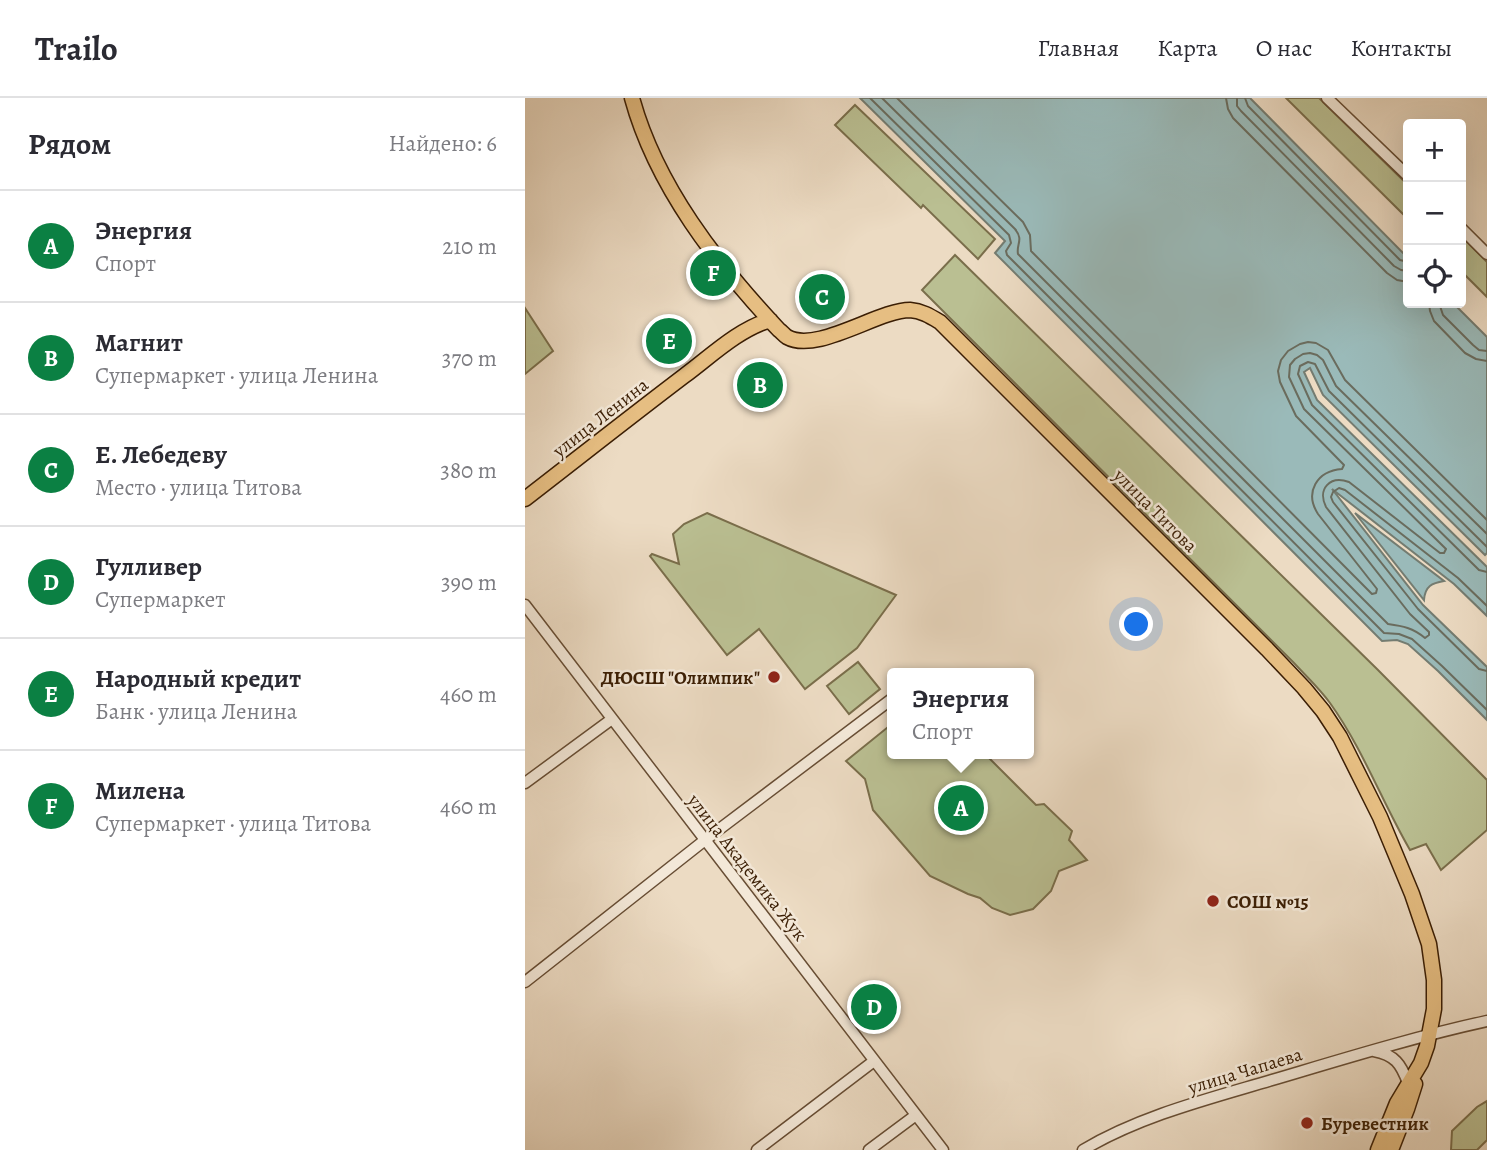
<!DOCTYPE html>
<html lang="ru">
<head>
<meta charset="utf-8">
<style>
  body { margin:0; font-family:Alegreya,serif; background:#f2f2f3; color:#2b2b33 }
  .controls { position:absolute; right:21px; top:21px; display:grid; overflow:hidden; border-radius:7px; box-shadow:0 7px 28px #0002 }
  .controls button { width:63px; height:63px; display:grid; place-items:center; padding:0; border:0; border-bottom:2px solid #e1e1e2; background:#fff; color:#2b2b33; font:35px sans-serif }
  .you { position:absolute; left:612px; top:527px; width:24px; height:24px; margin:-18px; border:5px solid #fff; border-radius:50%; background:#1a73e8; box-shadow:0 0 0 10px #1a73e833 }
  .badge { display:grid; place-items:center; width:46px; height:46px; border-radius:50%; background:#0b8043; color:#fff; font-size:23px; font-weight:700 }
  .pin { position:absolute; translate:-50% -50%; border:4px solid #fff; box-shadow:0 2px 7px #0006 }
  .popup { position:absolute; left:362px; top:570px; width:147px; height:91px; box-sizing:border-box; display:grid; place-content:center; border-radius:7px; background:#fff; filter:drop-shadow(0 2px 5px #0005); font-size:23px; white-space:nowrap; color:#7c7c81 }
  .popup b { font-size:26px; color:#2b2b33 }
  .popup::after { content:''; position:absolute; left:50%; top:100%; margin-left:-14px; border:14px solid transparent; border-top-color:#fff }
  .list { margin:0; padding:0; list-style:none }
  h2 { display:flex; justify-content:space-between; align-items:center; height:91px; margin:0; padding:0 28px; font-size:30px }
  h2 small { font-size:23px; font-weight:400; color:#7c7c81 }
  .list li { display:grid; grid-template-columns:46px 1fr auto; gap:21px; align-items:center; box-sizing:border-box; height:112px; padding:0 28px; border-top:2px solid #e1e1e2 }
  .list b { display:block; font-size:26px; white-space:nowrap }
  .list p { margin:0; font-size:23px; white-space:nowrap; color:#7c7c81 }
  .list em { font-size:23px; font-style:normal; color:#7c7c81 }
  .icon { flex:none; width:38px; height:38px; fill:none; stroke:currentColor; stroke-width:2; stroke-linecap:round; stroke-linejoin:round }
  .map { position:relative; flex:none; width:962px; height:1052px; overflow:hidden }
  header { display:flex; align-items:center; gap:42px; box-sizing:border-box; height:98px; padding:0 35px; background:#fff; border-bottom:2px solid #e1e1e2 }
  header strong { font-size:33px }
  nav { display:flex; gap:38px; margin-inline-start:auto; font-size:24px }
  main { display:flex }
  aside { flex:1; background:#fff }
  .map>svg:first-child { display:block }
</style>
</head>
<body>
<header>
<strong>Trailo</strong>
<nav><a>Главная</a><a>Карта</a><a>О нас</a><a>Контакты</a></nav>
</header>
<main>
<aside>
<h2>Рядом<small>Найдено: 6</small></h2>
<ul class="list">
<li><span class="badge">A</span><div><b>Энергия</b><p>Спорт</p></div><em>210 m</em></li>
<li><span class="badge">B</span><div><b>Магнит</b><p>Супермаркет · улица Ленина</p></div><em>370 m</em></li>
<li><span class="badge">C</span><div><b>Е. Лебедеву</b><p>Место · улица Титова</p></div><em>380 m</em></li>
<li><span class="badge">D</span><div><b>Гулливер</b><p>Супермаркет</p></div><em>390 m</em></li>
<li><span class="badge">E</span><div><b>Народный кредит</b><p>Банк · улица Ленина</p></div><em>460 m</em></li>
<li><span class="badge">F</span><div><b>Милена</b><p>Супермаркет · улица Титова</p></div><em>460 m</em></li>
</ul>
</aside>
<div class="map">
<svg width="962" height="1052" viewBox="0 0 962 1052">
  <rect width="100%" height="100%" fill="#ecdbc3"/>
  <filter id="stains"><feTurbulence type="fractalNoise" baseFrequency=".00286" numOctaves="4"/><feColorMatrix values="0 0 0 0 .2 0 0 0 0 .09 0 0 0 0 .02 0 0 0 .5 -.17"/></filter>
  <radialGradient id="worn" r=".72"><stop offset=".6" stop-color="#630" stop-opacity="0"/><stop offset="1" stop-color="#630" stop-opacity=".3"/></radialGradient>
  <path fill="#babf92" stroke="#7a6e4b" stroke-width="2" d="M761,0H794L883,87V121Z
    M330,7L470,141L453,161L398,107L396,110L310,27Z
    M936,138L962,164V199L936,173Z
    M430,157L852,571L962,682V732L916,772L901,746L885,752C857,704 838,651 805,605C795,591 781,578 769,565L397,192Z
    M0,210L28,253L0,276Z
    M182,415L371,497L332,550L280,591L234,531L202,557L125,458L127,456L154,466L148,436L159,426Z
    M333,564L355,591L324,616L302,588Z
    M368,625V656H460L511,707L519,706L547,733L544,742L562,762L534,773L526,793L508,811L485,817L467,810L455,800L443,796L405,778L348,712L340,681L321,663Z
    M962,1003V1042L952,1052H926L927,1033L952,1009Z"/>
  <path fill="#9abab9" stroke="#747c71" stroke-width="2" d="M335,0H725L883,160V205H928L962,239V455L960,457L798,297L785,270L779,274L792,302L962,469V518L929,486L807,391L898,507L962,569V622L913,573L883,546L872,542L857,543L470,155L480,143Z
    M830,415L919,483C907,485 900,488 899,502Z"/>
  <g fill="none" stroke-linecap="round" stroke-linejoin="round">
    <path stroke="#6a6c5e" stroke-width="2" d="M345,0L484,137L486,145L481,153L482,157L859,535L874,536L887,541L917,568L962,612
      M357,0L490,131C499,142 491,146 493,156L863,526C878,528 888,530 900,540L904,537V534L885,516L801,409C792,391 805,377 824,384L915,455H919L921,451L779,311L764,279L765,267L770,261L778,256L785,255L792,257L798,262L811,288L962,436
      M372,0L498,124L505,137L506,153L847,496L851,495L852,491L793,416C779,394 792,373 817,371L819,367L771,318L755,284L753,273L756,262L763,253L775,246L783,244L791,245L803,252L820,282L962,422
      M701,0L703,11L708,20L862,175L872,182L883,184
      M712,0V8L716,13L869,168L876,172L883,173
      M720,0L723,8L875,162L883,164
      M904,205L905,213L909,223L940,255L951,261L962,263
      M914,205L918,217L948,247L954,252L962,253
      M962,449L804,293L790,266L783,264L775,268L773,276L787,307L954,472L962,474
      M962,508L933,480L820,392L814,390L808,394L806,399L808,404L893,511L954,571L962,573"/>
    <defs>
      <path id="minor" d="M802,0L883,78
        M936,130L962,156
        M0,507L418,1052
        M0,685L87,621
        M0,884L180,742L368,600
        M849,953C870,957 876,966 883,985
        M232,1052L349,963
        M344,1052L391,1017
        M558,1052C615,1018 683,1001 747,982C818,961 889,939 962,923"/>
      <path id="major" d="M107,0C131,88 192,166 254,232C257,234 259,237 262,239C292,256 353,212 385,212C397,213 405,218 415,224L742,551L779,590L798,613L815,639L855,719L887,796L904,846L909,882V911L902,948L896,965L872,1005L853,1052
        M0,401C53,360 105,319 159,278C185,259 212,232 245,222
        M866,1052L882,1011L890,986"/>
    </defs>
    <use href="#minor" stroke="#674d34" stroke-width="13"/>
    <use href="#major" stroke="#3b1e04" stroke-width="17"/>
    <use href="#minor" stroke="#f3e8d8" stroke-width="10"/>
    <use href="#major" stroke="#e6be82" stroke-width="14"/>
  </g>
  <g fill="#8f2418" stroke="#f3e8d8" stroke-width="2.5">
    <circle cx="249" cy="579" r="7"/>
    <circle cx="688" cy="803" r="7"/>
    <circle cx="782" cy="1025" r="7"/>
  </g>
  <g text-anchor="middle" stroke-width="5" stroke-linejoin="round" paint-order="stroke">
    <g font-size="19" fill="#3b1e04" stroke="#f3e8d8">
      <text transform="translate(75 319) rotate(-38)" y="7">улица Ленина</text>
      <text transform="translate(631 412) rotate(45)" y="7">улица Титова</text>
      <text transform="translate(223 769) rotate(52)" y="7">улица Академика Жук</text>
      <text transform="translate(720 972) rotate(-17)" y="7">улица Чапаева</text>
    </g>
    <g font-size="19" font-weight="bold" fill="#3b1e04" stroke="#f3e8d8" text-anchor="start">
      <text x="235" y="586" text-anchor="end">ДЮСШ "Олимпик"</text>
      <text x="702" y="810">СОШ №15</text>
      <text x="796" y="1032">Буревестник</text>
    </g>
  </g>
  <rect width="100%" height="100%" filter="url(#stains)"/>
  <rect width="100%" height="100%" fill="url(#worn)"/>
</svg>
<div class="controls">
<button>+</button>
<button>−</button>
<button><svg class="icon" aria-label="locate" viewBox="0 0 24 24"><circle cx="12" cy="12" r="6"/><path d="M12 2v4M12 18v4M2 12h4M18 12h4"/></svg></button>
</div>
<div class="you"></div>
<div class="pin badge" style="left:436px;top:710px">A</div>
<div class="popup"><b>Энергия</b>Спорт</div>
<div class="pin badge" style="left:235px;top:287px">B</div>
<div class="pin badge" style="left:297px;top:199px">C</div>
<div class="pin badge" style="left:349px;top:909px">D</div>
<div class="pin badge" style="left:144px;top:243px">E</div>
<div class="pin badge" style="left:188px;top:175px">F</div>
</div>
</main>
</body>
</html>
